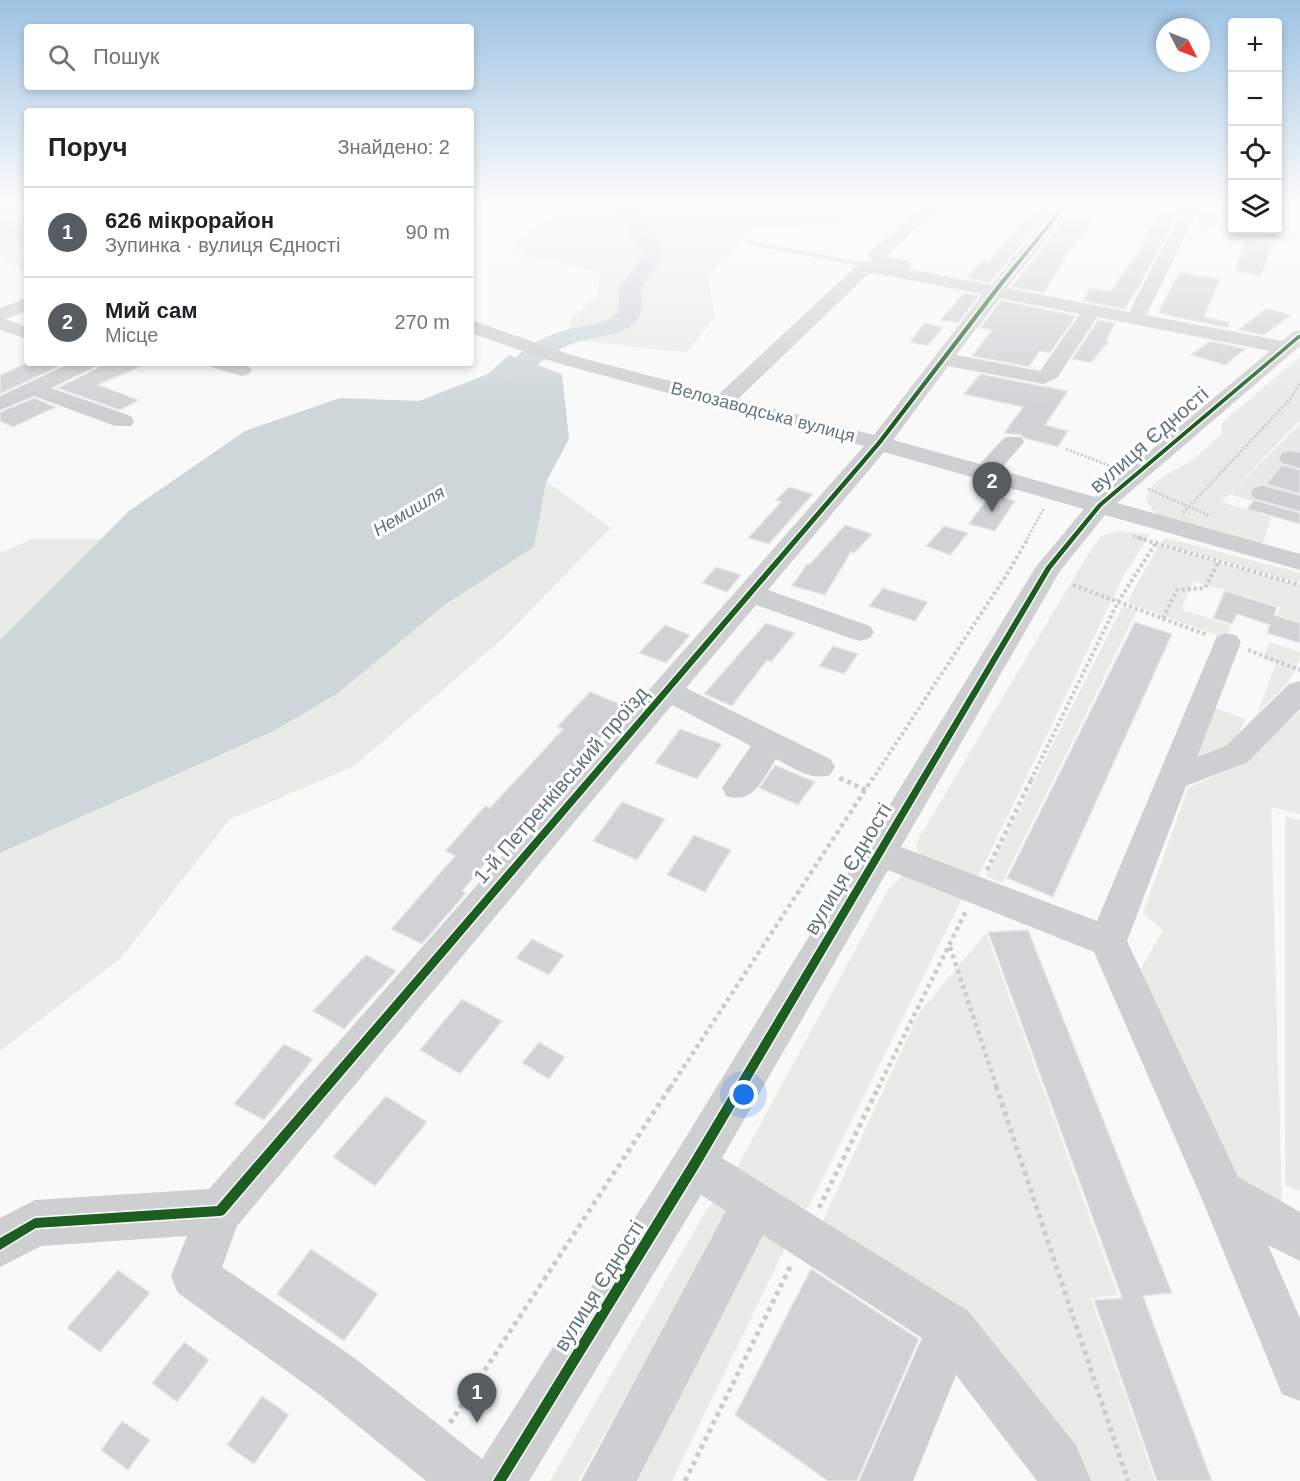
<!DOCTYPE html>
<html lang="uk">
<head>
<meta charset="utf-8">
<style>
  body { margin:0; font-family:Helvetica,sans-serif; background:#f6f6f6; color:#202124 }
  .controls { position:absolute; right:18px; top:18px; display:grid; overflow:hidden; border-radius:6px; box-shadow:0 3px 9px #0003 }
  .controls button { width:54px; height:54px; display:grid; place-items:center; padding:0; border:0; border-bottom:2px solid #e0e0e0; background:#fff; color:#202124; font:30px sans-serif }
  .compass { position:absolute; left:1156px; top:18px; width:54px; height:54px; border-radius:50%; background:#fff; box-shadow:0 3px 9px #0003; rotate:132deg }
  .you { position:absolute; left:744px; top:1095px; width:21px; height:21px; margin:-15px; border:4px solid #fff; border-radius:50%; background:#1a73e8; box-shadow:0 0 0 9px #1a73e833 }
  .badge { display:grid; place-items:center; width:39px; height:39px; border-radius:50%; background:#565c61; color:#fff; font-size:20px; font-weight:700 }
  .pin { position:absolute; translate:-50% -50px; filter:drop-shadow(0 2px 3px #0008) }
  .pin::after { content:''; position:absolute; top:32px; width:21px; height:18px; background:inherit; clip-path:polygon(0 0,100% 0,50% 100%) }
  .list { margin:0; padding:0; list-style:none }
  h2 { display:flex; justify-content:space-between; align-items:center; height:78px; margin:0; padding:0 24px; font-size:26px }
  h2 small { font-size:20px; font-weight:400; color:#757577 }
  .list li { display:grid; grid-template-columns:39px 1fr auto; gap:18px; align-items:center; box-sizing:border-box; height:90px; padding:0 24px; border-top:2px solid #e0e0e0 }
  .list b { display:block; font-size:22px; white-space:nowrap }
  .list p { margin:0; font-size:20px; white-space:nowrap; color:#757577 }
  .list em { font-size:20px; font-style:normal; color:#757577 }
  .icon { flex:none; width:33px; height:33px; fill:none; stroke:currentColor; stroke-width:2; stroke-linecap:round; stroke-linejoin:round }
  .map { position:relative; flex:none; width:1300px; height:1481px; overflow:hidden }
  .search { position:absolute; background:#fff; box-shadow:0 3px 9px #0003; left:24px; top:24px; width:450px; height:66px; display:flex; align-items:center; gap:15px; box-sizing:border-box; padding:0 21px; border-radius:6px; color:#757577; font-size:22px }
  .panel { position:absolute; background:#fff; box-shadow:0 3px 9px #0003; left:24px; top:108px; width:450px; height:258px; border-radius:6px }
  .map>svg:first-child { display:block }
</style>
</head>
<body>
<div class="map">
<svg width="1300" height="1481" viewBox="0 0 1300 1481">
  <rect width="100%" height="100%" fill="#f9f9f9"/>
  <path fill="#e8e9e9" d="M27,214V273L0,259V223Z
    M1300,424V515L1229,494Z
    M1285,816L1300,820V1191L1285,1186Z"/>
  <path fill="#e8ebe6" d="M588,203H828L826,204L848,216L832,226L752,227L708,277L715,317L687,352C650,350 615,343 578,341L568,322L597,296L600,273L559,261L527,258L512,242L551,218Z
    M1300,356V420L1221,502L1271,517L1262,547L1156,515L1146,499C1152,477 1177,471 1193,459C1203,452 1212,442 1222,434V423Z
    M546,481L611,528L502,639L354,766L229,820L122,957L0,1051V853L274,731L338,693L446,604L534,547Z
    M1118,531L1150,534L1123,577L975,883L921,858L916,845L919,838L1082,564L1101,536Z
    M1166,538L1300,573V583L1160,543Z
    M33,539H102L0,640V553Z
    M1159,545L1300,586V622L1278,615L1280,607L1194,581L1181,609L1231,626L1224,638L1127,602Z
    M1123,606L1137,611L1002,883L986,876Z
    M1269,642L1300,652C1300,677 1274,696 1258,712L1276,664L1263,659Z
    M1211,707L1246,719L1230,750L1185,767Z
    M1300,711V814L1271,807L1282,1202L1229,1188L1134,981L1163,930L1143,913L1188,788L1244,763Z
    M903,876L912,877L963,897L810,1204L802,1215L737,1173V1167L889,888Z
    M986,933L1118,1295L1091,1298L1155,1481H1076L1050,1412L963,1316L820,1227L919,1013Z
    M716,1201L727,1204L726,1219L578,1481H550L707,1209Z
    M764,1231L785,1244L784,1250L672,1481H638L755,1241Z"/>
  <path fill="#ced6d9" d="M509,355L562,374L569,439L546,482L534,547L446,604L338,693L274,731L0,853V640L129,511L245,431L340,398L419,401L488,374Z"/>
  <g fill="none" stroke-linecap="round" stroke-linejoin="round">
    <path stroke="#ced6d9" stroke-width="4" d="M748,242L854,263L876,264"/>
    <path fill="#ced6d9" fill-rule="evenodd" d="M625,203H652L649,207L636,212L648,231L665,247L661,261L641,288C650,337 610,332 577,342C561,347 545,358 533,369L539,410L536,416L526,418L516,416L513,410L507,368C521,348 547,334 570,329C586,325 607,325 619,312V288L640,260L644,248L627,234L629,229L614,210Z"/>
  </g>
  <path fill="#d0d2d3" stroke="#e8e8e8" stroke-width="1.5" d="M1204,203H1220L1214,229L1198,219Z
    M1038,208L1050,210L990,283L967,278L983,259L989,261L1034,209Z
    M1160,209L1179,213L1140,285L1124,309L1083,301L1090,288L1110,291L1136,256Z
    M24,212L27,213V245L0,238V220Z
    M1069,214L1096,218L1063,258H1066L1044,293L1011,287Z
    M1245,240L1272,245L1261,276L1235,271Z
    M1179,272L1220,279L1204,317L1229,322L1228,328L1158,313Z
    M956,291L979,296L958,323L940,320L964,293Z
    M1001,300L1076,316L1050,353L1040,351L1029,367L972,356L992,330L980,328Z
    M1267,308L1291,315L1264,335L1238,330Z
    M1098,320L1115,323L1106,340L1109,341L1091,363L1072,359Z
    M924,323L943,327L928,346L910,342Z
    M1210,341L1246,349L1225,365L1191,355Z
    M27,363H66L0,394V375Z
    M100,363H149L98,385L139,400L120,410L57,388L96,369Z
    M980,374L1068,391L1045,425L1068,431L1058,447L1024,438L1021,435L1004,433L1023,407L964,394Z
    M34,398L56,407L13,427L0,421V412Z
    M1282,465L1300,470V494L1266,484Z
    M789,487L813,494L769,544L748,538L781,502L776,500Z
    M990,494L1015,501L995,531L969,524Z
    M1254,500L1300,513V524L1247,509Z
    M845,525L872,534L854,553L851,552L825,595L792,586L807,564H810Z
    M944,526L968,533L950,555L926,546Z
    M716,567L741,575L727,592L702,583Z
    M883,588L928,602L915,621L869,606Z
    M1225,591L1277,607L1274,615L1300,623V643L1267,633L1270,625L1237,614L1232,624L1213,618Z
    M1135,622L1172,634L1053,897L1007,878Z
    M766,623L795,633L771,662L767,660L732,706L704,694Z
    M665,625L690,635L666,663L639,653Z
    M833,646L858,654L844,674L819,666Z
    M590,692L628,707L542,806L537,803L462,891L466,893L422,944L391,929L455,856L445,851L485,806L490,808L563,729L557,727Z
    M680,729L722,744L697,779L655,763Z
    M775,765L815,782L798,805L759,788Z
    M622,802L665,819L637,860L593,841Z
    M694,835L731,850L705,892L667,875Z
    M1028,930L1172,1293L1143,1296L1212,1481H1157L1094,1300L1122,1298L988,932Z
    M532,939L564,955L549,975L516,958Z
    M366,955L396,971L344,1029L313,1011Z
    M462,999L502,1021L460,1074L420,1050Z
    M539,1042L565,1057L549,1079L522,1063Z
    M284,1044L313,1059L264,1120L234,1104Z
    M386,1096L427,1122L375,1186L333,1157Z
    M311,1249L378,1294L344,1341L277,1294Z
    M811,1269L919,1339L857,1481H828L735,1415Z
    M118,1270L150,1293L100,1352L67,1328Z
    M184,1342L209,1360L177,1402L152,1383Z
    M262,1396L289,1415L254,1464L227,1445Z
    M122,1421L150,1440L128,1470L101,1450Z"/>
  <g fill="none" stroke-linecap="round" stroke-linejoin="round">
    <path stroke="#cbcccd" stroke-width="2" stroke-dasharray="1.5 1.5" stroke-linecap="butt" d="M1199,226L1300,240"/>
    <path stroke="#cbcccd" stroke-width="3" stroke-dasharray="2 2" stroke-linecap="butt" d="M1066,449L1116,468
      M1148,489L1210,516
      M1183,513L1292,397L1300,382
      M1133,536L1143,539
      M1027,539L1044,508"/>
    <path stroke="#cbcccd" stroke-width="4" stroke-dasharray="3 3" stroke-linecap="butt" d="M1138,538L1300,585
      M1073,585L1207,635
      M1163,618L1177,590L1205,588L1219,561
      M1248,650L1300,670
      M839,778L843,780
      M872,780L1009,571L1028,538
      M1031,780L1118,602L1157,541"/>
    <path stroke="#cbcccd" stroke-width="4.5" stroke-dasharray="4 4" stroke-linecap="butt" d="M840,778L866,790
      M987,870L1032,778
      M950,947L997,1088
      M670,1088L873,778
      M878,1088L966,911"/>
    <path stroke="#cbcccd" stroke-width="5" stroke-dasharray="4.5 4.5" stroke-linecap="butt" d="M996,1086L1128,1481
      M819,1208L879,1086
      M450,1423L671,1086
      M685,1481L792,1263"/>
    <path fill="#cecfd0" fill-rule="evenodd" d="M15,203H27V209L0,218V208Z
      M926,203H943L886,256L908,261L911,265L908,269L991,285L1059,203H1075L1007,288L1129,312L1182,211L1155,206L1153,203H1202L1146,315L1282,341L1293,332L1300,330V346L1117,503L1300,554V570L1105,515L1060,571L901,847L1097,921L1217,636L1227,633L1237,636L1241,642L1197,757L1226,746L1289,684L1300,681V709L1248,762L1186,786L1127,941L1238,1177L1300,1212V1261L1268,1245L1300,1318V1401L1282,1394L1204,1204L1094,952L888,870L722,1158L968,1311L1076,1445L1091,1481H1037L956,1375L913,1481H859L922,1338L763,1235L637,1481H581L726,1211L701,1195L529,1481H426L320,1395L178,1293L171,1276L187,1236L41,1246L0,1267V1218L35,1200L209,1189L864,446L557,363L471,333V320L571,355L719,394L855,267L873,262L868,255L871,251ZM873,273L983,294L874,435L738,399L867,275ZM1000,298L1080,314L1040,371L956,355ZM1097,317L1270,351L1095,497L1000,470L1024,442L1021,437H1005L980,464L893,440L948,366L1044,384L1057,378ZM884,452L1084,509L1035,568L678,1150L482,1459L356,1359L222,1267L237,1226L672,705L751,746L722,788L726,796C754,805 762,779 776,759C794,768 810,781 830,775L835,767L830,759L686,688L756,605L850,638L860,641L870,638L874,632L870,626L768,590Z
      M27,298V311L5,319L27,327V339L0,330V308Z
      M71,363H98L95,367L51,388L131,416L134,421L131,426H115L34,396L0,410V396Z
      M208,363C221,363 244,358 252,370L249,374L242,376L211,367Z
      M1291,451L1300,453V468L1283,463L1279,458L1283,453Z
      M1263,486L1300,496V511L1254,498L1251,493L1254,488Z"/>
    <defs>
      <path id="cycleway" d="M1065,203H1069L1002,286L881,444L224,1215L220,1216L36,1228L0,1250V1238L35,1218L217,1206L877,442L998,284Z
        M1298,335H1300V338L1102,506L1051,569L698,1169L506,1481H493L690,1161L1046,567L1098,504Z"/>
    </defs>
    <use href="#cycleway" stroke="#fff" stroke-width="3"/>
    <use href="#cycleway" fill="#1b5e20" fill-rule="evenodd"/>
  </g>
  <linearGradient id="sky" x2="0" y2="1"><stop stop-color="#9dc2e2"/><stop offset="0.5" stop-color="#fcfcfc"/><stop offset="1" stop-color="#fcfcfc" stop-opacity="0"/></linearGradient>
  <rect width="1300" height="410" fill="url(#sky)"/>
  <g text-anchor="middle" stroke-width="6" stroke-linejoin="round" paint-order="stroke">
    <g font-size="18" fill="#657683" stroke="#fff">
      <text transform="translate(763 412) rotate(15)" y="6">Велозаводська вулиця</text>
    </g>
    <g font-size="18" font-style="italic" fill="#60757c" stroke="#fff">
      <text transform="translate(409 511) rotate(-31)" y="6">Немишля</text>
    </g>
    <g font-size="21" fill="#657683" stroke="#fff">
      <text transform="translate(1149 440) rotate(-41)" y="7">вулиця Єдності</text>
      <text transform="translate(561 785) rotate(-49)" y="7">1-й Петренківський проїзд</text>
      <text transform="translate(848 869) rotate(-59)" y="7">вулиця Єдності</text>
      <text transform="translate(599 1286) rotate(-58)" y="7">вулиця Єдності</text>
    </g>
  </g>
</svg>
<div class="controls">
<button>+</button>
<button>−</button>
<button><svg class="icon" aria-label="locate" viewBox="0 0 24 24"><circle cx="12" cy="12" r="6"/><path d="M12 2v4M12 18v4M2 12h4M18 12h4"/></svg></button>
<button><svg class="icon" aria-label="layers" viewBox="0 0 24 24"><path d="M12 4l9 5-9 5-9-5zM3 14l9 5 9-5"/></svg></button>
</div>
<svg class="compass" viewBox="-18 -18 36 36"><path d="M0-13l5 13h-10z" fill="#e53935"/><path d="M0 13l5-13h-10z" fill="#757577"/></svg>
<div class="you"></div>
<div class="pin badge" style="left:477px;top:1423px">1</div>
<div class="pin badge" style="left:992px;top:512px">2</div>
<div class="search"><svg class="icon" aria-label="search" viewBox="0 0 24 24"><circle cx="10" cy="10" r="6"/><path d="M15 15l6 6"/></svg>Пошук</div>
<section class="panel">
<h2>Поруч<small>Знайдено: 2</small></h2>
<ul class="list">
<li><span class="badge">1</span><div><b>626 мікрорайон</b><p>Зупинка · вулиця Єдності</p></div><em>90 m</em></li>
<li><span class="badge">2</span><div><b>Мий сам</b><p>Місце</p></div><em>270 m</em></li>
</ul>
</section>
</div>
</body>
</html>
